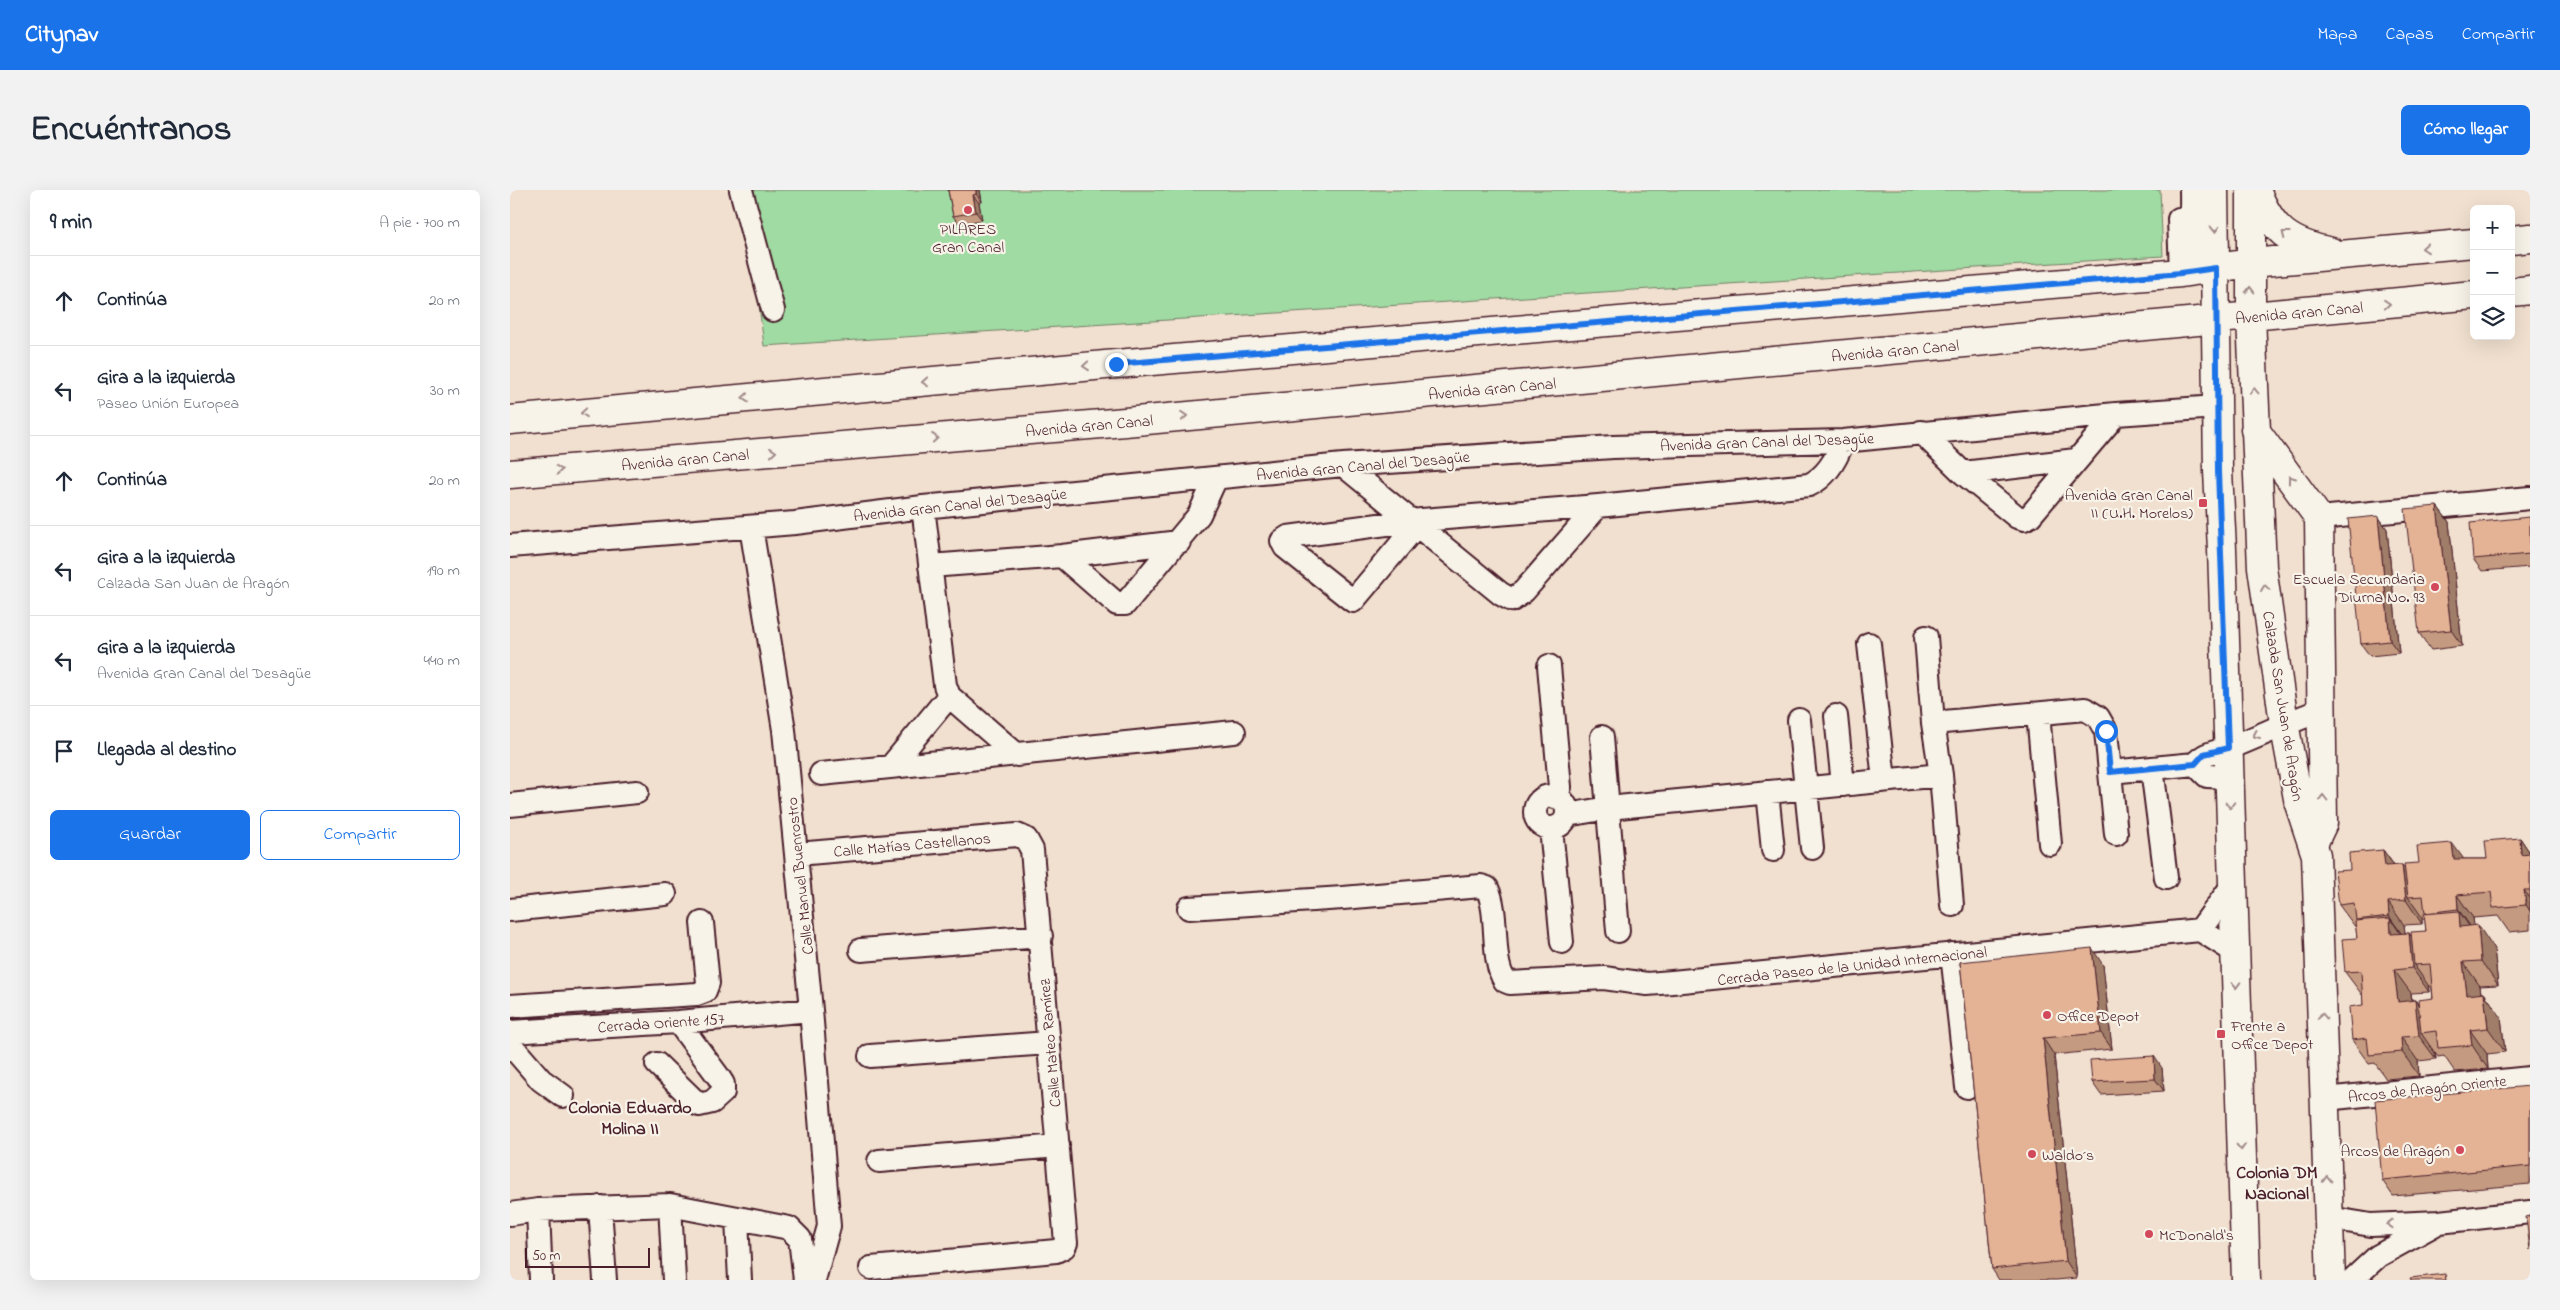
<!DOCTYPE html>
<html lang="es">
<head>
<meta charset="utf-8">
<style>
  body { margin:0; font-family:"Indie Flower",sans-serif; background:#f2f2f3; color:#1f2937 }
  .controls { position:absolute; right:15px; top:15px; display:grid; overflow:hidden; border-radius:8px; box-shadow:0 5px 20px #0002 }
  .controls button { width:45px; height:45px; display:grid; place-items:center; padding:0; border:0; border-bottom:1px solid #e0e1e3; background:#fff; color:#1f2937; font:25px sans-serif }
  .scale { position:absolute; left:15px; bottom:12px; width:125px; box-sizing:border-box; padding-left:5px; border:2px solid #4a1f2b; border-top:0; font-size:14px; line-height:18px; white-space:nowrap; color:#4a1f2b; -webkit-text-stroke:4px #f7f3e8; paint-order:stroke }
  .stop { position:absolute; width:15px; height:15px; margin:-11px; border:4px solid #1a73e8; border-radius:50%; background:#fff }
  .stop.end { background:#1a73e8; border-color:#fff; box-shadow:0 1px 5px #0008 }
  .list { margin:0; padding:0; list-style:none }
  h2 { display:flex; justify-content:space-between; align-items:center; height:65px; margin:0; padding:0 20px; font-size:21px }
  h2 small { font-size:16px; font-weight:400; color:#747a83 }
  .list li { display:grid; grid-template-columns:32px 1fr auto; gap:15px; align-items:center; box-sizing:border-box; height:90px; padding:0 20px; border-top:1px solid #e0e1e3 }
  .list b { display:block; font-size:19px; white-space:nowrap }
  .list p { margin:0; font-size:16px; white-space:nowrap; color:#747a83 }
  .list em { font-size:16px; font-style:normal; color:#747a83 }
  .actions { display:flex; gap:10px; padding:15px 20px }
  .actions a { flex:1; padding:11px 0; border:1px solid #1a73e8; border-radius:8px; text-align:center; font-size:18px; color:#1a73e8 }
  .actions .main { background:#1a73e8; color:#fff }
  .icon { flex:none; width:28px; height:28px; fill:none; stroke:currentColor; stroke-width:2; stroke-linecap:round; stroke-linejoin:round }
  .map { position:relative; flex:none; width:2020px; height:1090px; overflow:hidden; border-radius:8px }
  header { display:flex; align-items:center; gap:30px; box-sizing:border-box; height:70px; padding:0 25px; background:#1a73e8; color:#fff }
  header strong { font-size:24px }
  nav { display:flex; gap:28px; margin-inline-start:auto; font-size:18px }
  .intro { display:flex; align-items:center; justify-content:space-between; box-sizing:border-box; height:120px; padding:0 30px }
  h1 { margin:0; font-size:35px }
  .button { padding:12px 22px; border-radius:8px; background:#1a73e8; color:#fff; font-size:18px; font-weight:700 }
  main { display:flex; gap:30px; padding:0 30px }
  aside { flex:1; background:#fff; border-radius:8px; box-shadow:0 5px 20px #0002 }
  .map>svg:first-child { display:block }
</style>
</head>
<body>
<header>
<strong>Citynav</strong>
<nav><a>Mapa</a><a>Capas</a><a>Compartir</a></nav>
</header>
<div class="intro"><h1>Encuéntranos</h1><a class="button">Cómo llegar</a></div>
<main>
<aside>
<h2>9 min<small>A pie · 700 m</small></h2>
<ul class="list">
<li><svg class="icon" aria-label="ahead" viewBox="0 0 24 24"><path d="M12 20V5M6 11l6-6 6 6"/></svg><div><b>Continúa</b></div><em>20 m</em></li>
<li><svg class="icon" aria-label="left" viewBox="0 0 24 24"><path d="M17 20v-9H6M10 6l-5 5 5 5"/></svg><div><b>Gira a la izquierda</b><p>Paseo Unión Europea</p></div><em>30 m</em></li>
<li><svg class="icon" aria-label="ahead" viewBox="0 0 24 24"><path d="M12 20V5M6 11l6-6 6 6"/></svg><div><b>Continúa</b></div><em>20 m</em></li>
<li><svg class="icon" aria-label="left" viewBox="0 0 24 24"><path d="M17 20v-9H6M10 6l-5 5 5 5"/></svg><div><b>Gira a la izquierda</b><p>Calzada San Juan de Aragón</p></div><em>190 m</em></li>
<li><svg class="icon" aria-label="left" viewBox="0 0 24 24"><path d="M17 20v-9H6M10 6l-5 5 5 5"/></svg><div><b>Gira a la izquierda</b><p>Avenida Gran Canal del Desagüe</p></div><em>440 m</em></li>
<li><svg class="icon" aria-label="arrive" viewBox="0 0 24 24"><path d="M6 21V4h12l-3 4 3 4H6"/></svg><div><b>Llegada al destino</b></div></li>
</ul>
<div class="actions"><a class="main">Guardar</a><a>Compartir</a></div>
</aside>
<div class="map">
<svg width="2020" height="1090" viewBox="0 0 2020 1090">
  <rect width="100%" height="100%" fill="#f1e0cf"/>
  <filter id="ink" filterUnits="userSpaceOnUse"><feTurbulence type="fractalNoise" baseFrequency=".02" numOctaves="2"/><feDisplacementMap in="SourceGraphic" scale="10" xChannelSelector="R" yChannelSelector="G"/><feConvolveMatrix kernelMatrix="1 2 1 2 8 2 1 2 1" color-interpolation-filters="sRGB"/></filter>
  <g filter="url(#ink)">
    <path fill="#9fdba2" stroke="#747d66" d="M235,0H1650L1653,66L254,156Z"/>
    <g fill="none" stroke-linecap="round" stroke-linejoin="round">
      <defs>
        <path id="minor" d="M231,0L263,120
          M1681,0C1682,32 1676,57 1706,77
          M1669,29L1671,83
          M1411,242L1453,283L1507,327L1514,329L1520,326L1606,224
          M833,275L991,404L1002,410L1014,401L1088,316
          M1453,283L1566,270
          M1809,328L2020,308
          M906,336L843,411L775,357L772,351L778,347L899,331L1088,316L1299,295C1316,287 1327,268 1333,251
          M241,337L274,540L301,820L319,1036L304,1090
          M0,356L285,333L413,317L833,275L1103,257L1333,251L1606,224L1707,217
          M552,366L607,414H615L689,325L706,288
          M420,376L552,366L669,352
          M1416,447L1423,533
          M1359,454L1374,590
          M1039,476L1050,597L1045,607
          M439,506L507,565
          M1528,524L1540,654
          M1326,526L1333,595
          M1289,530L1302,658
          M1092,547L1108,741
          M1685,574L1697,586L1719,587
          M382,575L439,506L435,495L413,317
          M1642,578L1656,688
          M1600,582L1685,574C1696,562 1704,563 1719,558C1750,546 1780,531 1812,520
          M311,584L724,542
          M1431,585L1442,715
          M1257,602L1263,660
          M1025 622a16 16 0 1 1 32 0a16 16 0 1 1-32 0Z
          M0,615L127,602
          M1057,625L1098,618L1431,585L1423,533L1575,519L1588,527L1596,541L1606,644
          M1041,638L1052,752
          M287,664L507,645L516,649L522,660L556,1053L554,1057L546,1061L361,1078
          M679,718L833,708L971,696L977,698C990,725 980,769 995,791L1000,793L1094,788L1137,794L1162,792L1690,740L1725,762
          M0,720L155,704
          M1690,740L1722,696
          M351,760L531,746
          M1442,764L1457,897
          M0,816L187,804L195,801L198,793L192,733
          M0,842L168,832L301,820
          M0,854L31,890L53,906
          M360,866L539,853
          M147,874L189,915L202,912L213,902V894L208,886L168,832
          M1815,909L2020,888
          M369,971L548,956
          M160,1015L164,1090
          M90,1017L95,1090
          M28,1020L31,1090
          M0,1024L28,1020L160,1015L279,1038L290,1049L295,1090
          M1819,1028L1861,1035L1929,1032L2020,1022
          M227,1029L230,1090
          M1842,1090L1868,1066L1924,1035"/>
        <path id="major" d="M1704,0L1708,281L1712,359L1736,1090
          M1741,0V127L1752,377L1774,533L1789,614L1806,665L1821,1090
          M1746,0C1762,41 1779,53 1821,62
          M2001,50L2020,48
          M2001,102L2020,100
          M0,230L606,174L1671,83L1741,73L1964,53
          M1745,240L1809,328L1813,633L1803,654
          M0,284L615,232L1964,105"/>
      </defs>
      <use href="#minor" stroke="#4a1f2b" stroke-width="26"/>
      <use href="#major" stroke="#4a1f2b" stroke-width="31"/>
      <use href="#minor" stroke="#f7f3e8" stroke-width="22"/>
      <use href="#major" stroke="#f7f3e8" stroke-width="28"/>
    </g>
    <path fill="#c49a80" stroke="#4a1f2b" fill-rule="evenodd" d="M438,0H470L472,12L469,13L472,30L449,34L443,26Z
      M1927,316L1939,332L1952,456L1921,460L1909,443Z
      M1868,326L1877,339L1889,463L1860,466L1851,454Z
      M2020,327V377L1972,381L1963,369Z
      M2010,648L2020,663V740L1999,742L1988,726L1963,728L1964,736L1984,759L1988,795L1970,796L1971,803H1974L1991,827L1995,862L1977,864L1978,879L1945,882L1934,866L1928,867L1925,863L1926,869L1908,871L1909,886L1876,889L1865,873L1859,874L1842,850L1853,815V806L1835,782L1847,748L1846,738L1829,715L1840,680L1873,660L1884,675H1892L1895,678L1954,669H1977ZM1912,727L1915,731L1916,741L1901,746L1899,743H1895L1894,735L1912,734ZM1918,795L1921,799H1922L1923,808L1908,814L1905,810H1902L1901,803L1919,802Z
      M1450,772L1593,775L1602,859L1544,865L1567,1088L1546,1090H1489L1482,1079Z
      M1652,878L1654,901L1591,905L1582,892Z
      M2020,896V994L1883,1006L1872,990Z"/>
    <path fill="#a07d68" stroke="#4a1f2b" d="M466,0H470L472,12L466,4Z
      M463,5L469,13L472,30L466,22Z
      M1927,316L1939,332L1952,456L1941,440Z
      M1868,326L1877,339L1889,463L1880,451Z
      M2010,648L2020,663V677L2011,665Z
      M1942,653L1959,676L1944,669Z
      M1873,660L1890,684L1875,676Z
      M1892,675L1909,698L1898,707L1912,727V734L1896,710Z
      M2014,700L2020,708V721L2016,715Z
      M1947,705L1963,728L1965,743L1948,719Z
      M1878,712L1894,735L1896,750L1879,726Z
      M1949,721L1965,745L1950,737Z
      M1880,728L1896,752L1881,744Z
      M1968,735L1984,759L1988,795L1971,771Z
      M1899,743L1915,766L1904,775L1918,795L1919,802L1902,778Z
      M1582,758L1593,775L1602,859L1591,843Z
      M1953,772L1970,796L1972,812L1957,805Z
      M1884,780L1901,803L1902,819L1888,812Z
      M1974,803L1991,827L1995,862L1978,838Z
      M1905,810L1922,834L1911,843L1925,863L1926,869L1909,846Z
      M1960,840L1977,864L1978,879L1962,855Z
      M1891,847L1908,871L1909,886L1892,862Z
      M1533,848L1544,865L1567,1088L1556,1071Z
      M1644,866L1652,878L1654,901L1645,889Z"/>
    <path fill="#e4b395" stroke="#4a1f2b" d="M438,0H466V4L463,5L466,22L443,26Z
      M1927,316L1941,440L1909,443L1895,319Z
      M1868,326L1880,451L1851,454L1838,329Z
      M2020,327V364L1963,369L1960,333Z
      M2010,648L2011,665L2020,664V700H2014L2016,715L1983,718L1981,702L1947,705L1948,719L1915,723L1913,706L1898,707L1894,674L1909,673L1907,656L1942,653L1944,669H1977L1975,651Z
      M1873,660L1875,676L1892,675L1896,710L1878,712L1879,726L1846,730L1844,713L1829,715L1825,681L1840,680L1839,663Z
      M1949,721L1950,737L1968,735L1971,771L1953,772L1955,788L1957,805L1974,803L1978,838L1960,840L1962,855L1928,858L1926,841L1911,843L1908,810L1923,808L1920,774L1904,775L1901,742L1916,741L1914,724Z
      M1880,728L1881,744L1899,743L1902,778L1884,780L1886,795L1888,812L1905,810L1909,846L1891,847L1892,862L1859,865L1857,848L1842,850L1839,817L1853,815L1851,781L1835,782L1832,749L1847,748L1845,731Z
      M1582,758L1591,843L1533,848L1556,1071L1482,1079L1450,772Z
      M1644,866L1645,889L1582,892L1580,870Z
      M2020,896V976L1872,990L1865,910Z
      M2020,1026V1060L2016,1027Z
      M1935,1084L1936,1090H1901L1900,1088Z"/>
    <defs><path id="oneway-chevron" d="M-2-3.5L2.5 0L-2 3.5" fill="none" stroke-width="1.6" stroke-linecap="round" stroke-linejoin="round" transform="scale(1.25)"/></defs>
    <g stroke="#a0898a">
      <use href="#oneway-chevron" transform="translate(1705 39) rotate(89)"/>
      <use href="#oneway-chevron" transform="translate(1775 44) rotate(-142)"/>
      <use href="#oneway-chevron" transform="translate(1915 58) rotate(175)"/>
      <use href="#oneway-chevron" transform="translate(1740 100) rotate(-90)"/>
      <use href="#oneway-chevron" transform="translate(1877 114) rotate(-5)"/>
      <use href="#oneway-chevron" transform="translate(576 176) rotate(175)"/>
      <use href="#oneway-chevron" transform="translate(415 192) rotate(175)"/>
      <use href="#oneway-chevron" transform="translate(1744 201) rotate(-92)"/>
      <use href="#oneway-chevron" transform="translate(235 208) rotate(175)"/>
      <use href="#oneway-chevron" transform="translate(74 223) rotate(175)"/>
      <use href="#oneway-chevron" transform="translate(674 226) rotate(-5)"/>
      <use href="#oneway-chevron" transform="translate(425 248) rotate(-5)"/>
      <use href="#oneway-chevron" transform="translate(263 262) rotate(-5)"/>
      <use href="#oneway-chevron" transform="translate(49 280) rotate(-5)"/>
      <use href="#oneway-chevron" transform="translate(1781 289) rotate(-126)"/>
      <use href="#oneway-chevron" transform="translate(1755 398) rotate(-98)"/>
      <use href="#oneway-chevron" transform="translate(1746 545) rotate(156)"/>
      <use href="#oneway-chevron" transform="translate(1813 608) rotate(-90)"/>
      <use href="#oneway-chevron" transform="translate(1720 615) rotate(88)"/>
      <use href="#oneway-chevron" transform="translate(1726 795) rotate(89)"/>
      <use href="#oneway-chevron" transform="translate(1812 826) rotate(-92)"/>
      <use href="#oneway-chevron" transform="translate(1731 957) rotate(88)"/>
      <use href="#oneway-chevron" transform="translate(1817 989) rotate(-92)"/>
      <use href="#oneway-chevron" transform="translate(1880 1034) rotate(178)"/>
    </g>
  </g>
  <g fill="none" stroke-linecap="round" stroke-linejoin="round" filter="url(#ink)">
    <path stroke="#1a73e8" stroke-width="6" d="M606,174L1671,83L1706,78L1708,281L1718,558L1694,564L1685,574L1600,582L1596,541"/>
  </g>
  <g fill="#d1495b" stroke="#f7f3e8" stroke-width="2">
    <circle cx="458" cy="20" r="5"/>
    <rect x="1688" y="308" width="10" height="10" rx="2.5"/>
    <circle cx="1925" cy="397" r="5"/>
    <circle cx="1537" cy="825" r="5"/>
    <rect x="1706" y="839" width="10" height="10" rx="2.5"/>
    <circle cx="1950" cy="960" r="5"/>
    <circle cx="1522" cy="964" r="5"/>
    <circle cx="1639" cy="1044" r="5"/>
  </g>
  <g text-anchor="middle" stroke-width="4.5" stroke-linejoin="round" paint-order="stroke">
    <g font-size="16" fill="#4a1f2b" stroke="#f7f3e8" text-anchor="start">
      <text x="458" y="44" text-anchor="middle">PILARES<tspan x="458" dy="18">Gran Canal</tspan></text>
      <text x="1683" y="310" text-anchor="end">Avenida Gran Canal<tspan x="1683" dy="18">II (U.H. Morelos)</tspan></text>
      <text x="1915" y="394" text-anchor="end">Escuela Secundaria<tspan x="1915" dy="18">Diurna No. 93</tspan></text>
      <text x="1547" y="831">Office Depot</text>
      <text x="1721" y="841">Frente a<tspan x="1721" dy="18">Office Depot</tspan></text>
      <text x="1940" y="966" text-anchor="end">Arcos de Aragón</text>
      <text x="1532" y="970">Waldo´s</text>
      <text x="1649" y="1050">McDonald's</text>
    </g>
    <g font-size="16" fill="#4a1f2b" stroke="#f7f3e8">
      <text transform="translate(1789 122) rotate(-5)" y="6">Avenida Gran Canal</text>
      <text transform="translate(1385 160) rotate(-5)" y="6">Avenida Gran Canal</text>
      <text transform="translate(982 198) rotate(-5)" y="6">Avenida Gran Canal</text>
      <text transform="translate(579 235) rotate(-5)" y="6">Avenida Gran Canal</text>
      <text transform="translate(1257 251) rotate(-2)" y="6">Avenida Gran Canal del Desagüe</text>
      <text transform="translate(175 269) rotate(-5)" y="6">Avenida Gran Canal</text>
      <text transform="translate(853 275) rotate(-5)" y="6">Avenida Gran Canal del Desagüe</text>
      <text transform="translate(450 314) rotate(-6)" y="6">Avenida Gran Canal del Desagüe</text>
      <text transform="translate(1774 516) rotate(81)" y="6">Calzada San Juan de Aragón</text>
      <text transform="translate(402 654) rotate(-5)" y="6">Calle Matías Castellanos</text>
      <text transform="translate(289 686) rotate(-96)" y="6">Calle Manuel Buenrostro</text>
      <text transform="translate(1342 775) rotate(-6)" y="6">Cerrada Paseo de la Unidad Internacional</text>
      <text transform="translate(151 832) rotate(-4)" y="6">Cerrada Oriente 157</text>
      <text transform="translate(539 853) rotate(-95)" y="6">Calle Mateo Ramírez</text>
      <text transform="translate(1917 898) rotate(-6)" y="6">Arcos de Aragón Oriente</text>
    </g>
    <g font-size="18" font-weight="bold" fill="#4a1f2b" stroke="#f7f3e8">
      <text x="120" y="923">Colonia Eduardo<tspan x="120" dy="21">Molina II</tspan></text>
      <text x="1767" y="988">Colonia DM<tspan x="1767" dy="21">Nacional</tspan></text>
    </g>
  </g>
</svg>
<div class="controls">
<button>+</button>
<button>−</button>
<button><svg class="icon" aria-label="layers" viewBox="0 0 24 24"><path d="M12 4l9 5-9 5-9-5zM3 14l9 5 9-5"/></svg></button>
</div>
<div class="scale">50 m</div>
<div class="stop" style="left:1596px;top:541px"></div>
<div class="stop end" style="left:606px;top:174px"></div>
</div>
</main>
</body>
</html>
